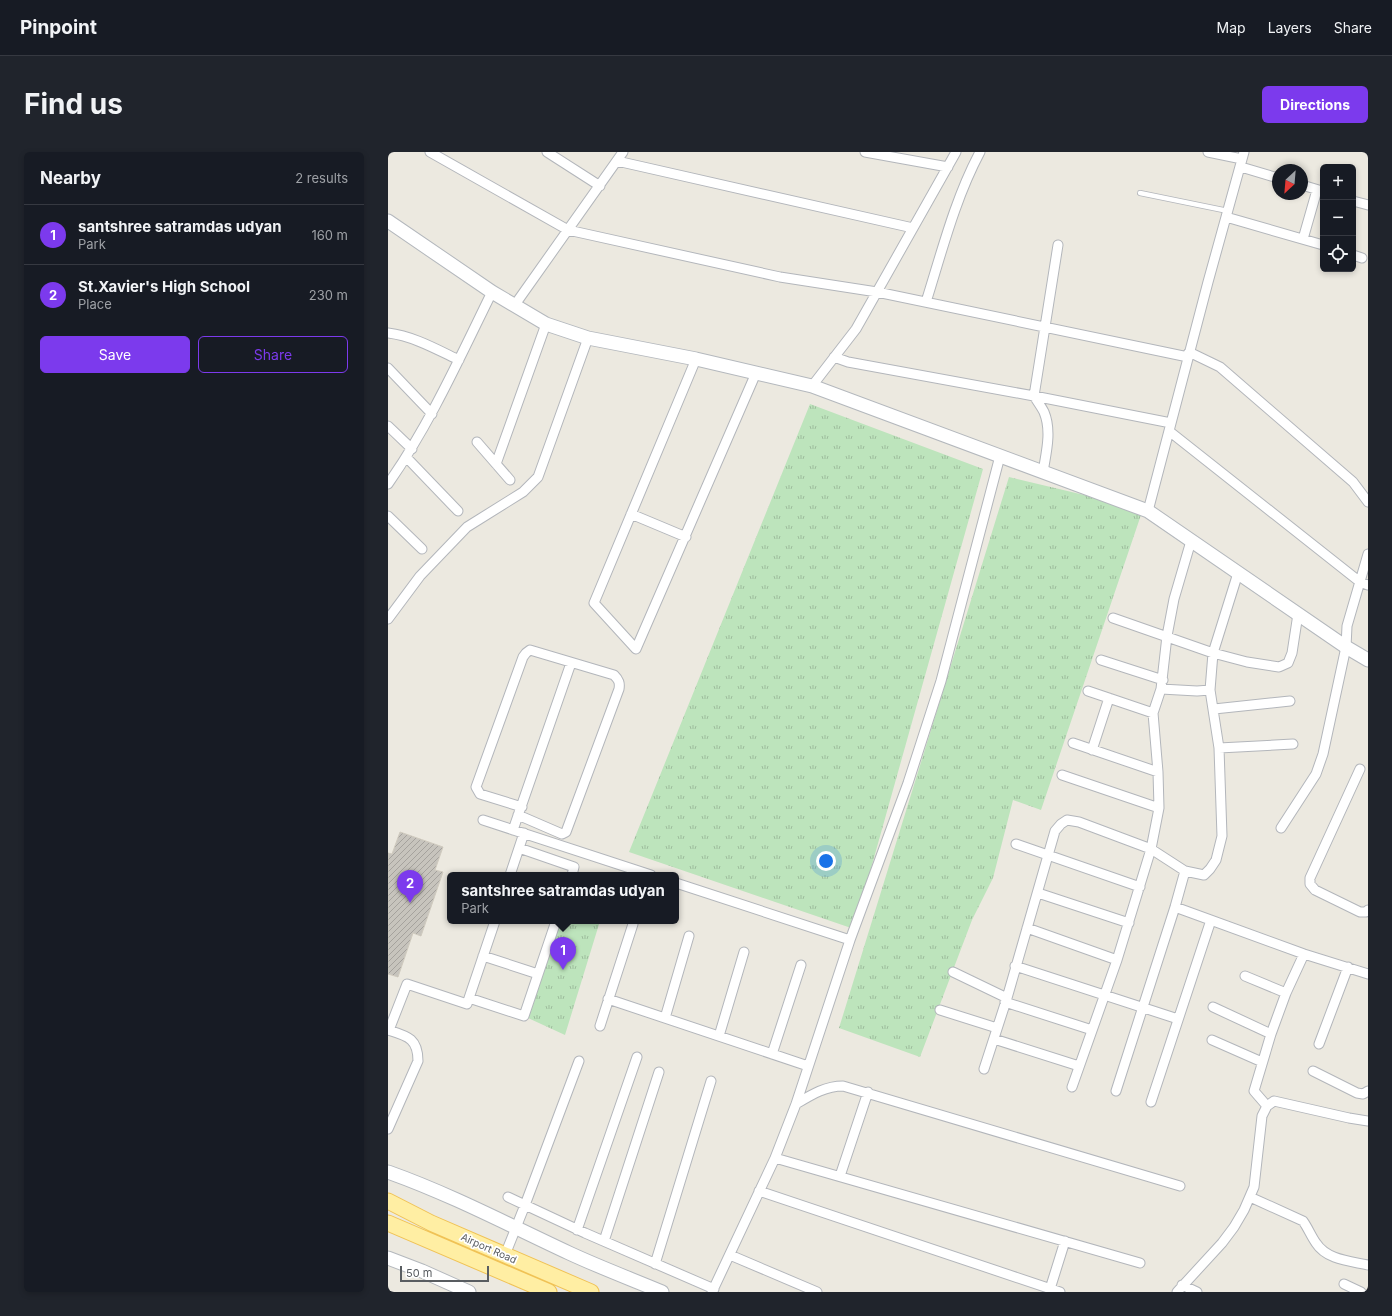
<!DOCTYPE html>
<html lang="en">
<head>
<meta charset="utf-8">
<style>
  body { margin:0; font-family:Inter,sans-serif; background:#20242c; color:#f1f3f6 }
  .controls { position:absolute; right:12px; top:12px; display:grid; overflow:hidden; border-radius:6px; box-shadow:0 2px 6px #0003 }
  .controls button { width:36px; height:36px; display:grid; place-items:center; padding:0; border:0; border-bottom:1px solid #363941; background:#171b24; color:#f1f3f6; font:20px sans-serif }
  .compass { position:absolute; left:884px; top:12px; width:36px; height:36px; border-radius:50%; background:#171b24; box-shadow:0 2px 6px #0003; rotate:206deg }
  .scale { position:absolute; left:12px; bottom:10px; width:89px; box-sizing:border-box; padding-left:4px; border:2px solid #595d61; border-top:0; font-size:11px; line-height:14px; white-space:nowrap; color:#595d61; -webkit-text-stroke:3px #fff; paint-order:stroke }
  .you { position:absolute; left:438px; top:709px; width:14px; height:14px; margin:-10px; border:3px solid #fff; border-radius:50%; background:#1a73e8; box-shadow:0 0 0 6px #1a73e833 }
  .badge { display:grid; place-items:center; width:26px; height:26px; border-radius:50%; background:#7c3aed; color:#fff; font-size:13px; font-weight:700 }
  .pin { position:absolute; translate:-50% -33px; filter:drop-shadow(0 1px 2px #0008) }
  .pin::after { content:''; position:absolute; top:21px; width:14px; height:12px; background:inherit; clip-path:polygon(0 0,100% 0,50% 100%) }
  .popup { position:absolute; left:59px; top:720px; width:232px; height:52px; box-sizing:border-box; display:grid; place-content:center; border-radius:6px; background:#171b24; filter:drop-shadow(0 1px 3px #0005); font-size:13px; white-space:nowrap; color:#9ea1a6 }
  .popup b { font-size:15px; color:#f1f3f6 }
  .popup::after { content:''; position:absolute; left:50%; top:100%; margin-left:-8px; border:8px solid transparent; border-top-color:#171b24 }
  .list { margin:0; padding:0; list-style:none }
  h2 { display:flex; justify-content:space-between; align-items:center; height:52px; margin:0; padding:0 16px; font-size:17px }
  h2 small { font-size:13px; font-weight:400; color:#9ea1a6 }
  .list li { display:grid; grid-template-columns:26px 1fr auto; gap:12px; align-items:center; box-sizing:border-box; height:60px; padding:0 16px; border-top:1px solid #363941 }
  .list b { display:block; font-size:15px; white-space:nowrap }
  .list p { margin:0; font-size:13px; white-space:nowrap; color:#9ea1a6 }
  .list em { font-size:13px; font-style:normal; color:#9ea1a6 }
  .actions { display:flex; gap:8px; padding:12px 16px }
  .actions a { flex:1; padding:9px 0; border:1px solid #7c3aed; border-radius:6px; text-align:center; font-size:14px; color:#7c3aed }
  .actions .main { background:#7c3aed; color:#fff }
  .icon { flex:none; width:22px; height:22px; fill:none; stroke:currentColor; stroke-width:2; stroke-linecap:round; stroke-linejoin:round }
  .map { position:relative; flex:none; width:980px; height:1140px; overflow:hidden; border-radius:6px }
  header { display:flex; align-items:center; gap:24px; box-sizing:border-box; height:56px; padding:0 20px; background:#171b24; border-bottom:1px solid #363941 }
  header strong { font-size:19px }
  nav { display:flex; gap:22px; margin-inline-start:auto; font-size:14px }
  .intro { display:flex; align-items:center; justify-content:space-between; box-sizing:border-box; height:96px; padding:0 24px }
  h1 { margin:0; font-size:28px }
  .button { padding:10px 18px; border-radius:6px; background:#7c3aed; color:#fff; font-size:14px; font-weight:700 }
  main { display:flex; gap:24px; padding:0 24px }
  aside { flex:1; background:#171b24; border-radius:6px; box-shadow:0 2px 6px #0003 }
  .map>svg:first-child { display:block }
</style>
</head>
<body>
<header>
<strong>Pinpoint</strong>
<nav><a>Map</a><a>Layers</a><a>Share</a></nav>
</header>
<div class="intro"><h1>Find us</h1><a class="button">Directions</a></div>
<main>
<aside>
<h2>Nearby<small>2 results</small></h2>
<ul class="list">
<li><span class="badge">1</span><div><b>santshree satramdas udyan</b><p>Park</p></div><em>160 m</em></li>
<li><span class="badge">2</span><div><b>St.Xavier's High School</b><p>Place</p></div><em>230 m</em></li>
</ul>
<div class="actions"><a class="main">Save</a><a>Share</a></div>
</aside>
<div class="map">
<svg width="980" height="1140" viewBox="0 0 980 1140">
  <defs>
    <pattern id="park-tufts" width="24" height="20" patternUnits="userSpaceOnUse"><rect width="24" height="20" fill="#bde4bc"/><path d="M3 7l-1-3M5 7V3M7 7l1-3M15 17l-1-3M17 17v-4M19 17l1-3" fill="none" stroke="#9dbc9c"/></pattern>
    <pattern id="building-hatch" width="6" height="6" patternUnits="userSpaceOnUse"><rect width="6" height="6" fill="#c7c4bd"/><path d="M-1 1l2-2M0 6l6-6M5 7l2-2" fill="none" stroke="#a5a29d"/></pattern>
  </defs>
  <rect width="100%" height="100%" fill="#ece9e0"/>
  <path fill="url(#park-tufts)" d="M422,252L595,317L466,777L241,700Z
    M621,325L755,357L653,658L625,648L605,726L584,768L532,905L451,876Z
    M166,769H212L177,883L140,866Z"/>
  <path fill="url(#building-hatch)" stroke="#d0cbbf" d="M12,680L55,695L47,718L55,720L33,784L25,781L10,825L0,822V701L4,702Z"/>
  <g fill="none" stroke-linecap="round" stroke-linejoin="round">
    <defs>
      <path id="lane" d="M752,41L840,59"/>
      <path id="street" d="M42,0L180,78L392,125L489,140L800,205
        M159,0L212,34
        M477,0L560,15
        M820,0L854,7
        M229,9L525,76
        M853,15L890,26
        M914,33L934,39
        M965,49L980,53
        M838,65L935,93
        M915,87L929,38
        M965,103L974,106
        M538,150C554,99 567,47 592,0
        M126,154L235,0
        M0,181C25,184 48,197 71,208
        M801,200L832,215L965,330L980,350
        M446,205L460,210L646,244L783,271
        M308,207L206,451L248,497L368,221
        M0,216L44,262
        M424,234L468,177L568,0
        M0,274L24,297
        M781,279L972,430L980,433
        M89,290L122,328
        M19,306L70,359
        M108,312L158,172
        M655,320C658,301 664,279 656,260C653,254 649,249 646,244L670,93
        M0,332C42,272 72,205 104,140
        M760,359L820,130L856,0
        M243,362L298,385
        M0,364L34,397
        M725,466L825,501L859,510L891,515L900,511L904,501L910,462
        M0,467L32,424L79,375L135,340L150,325L200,186
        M713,508L775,528
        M773,537L779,484L786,447L803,389
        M700,539L765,561
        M826,557L902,549
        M685,591L770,620
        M831,596L905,592
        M704,598L721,546
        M972,617L922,726V732L927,738L972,760H978L980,758
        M674,623L771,656
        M130,663L174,682L178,680L231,537C232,531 231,528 226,523L142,498L138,501L135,505L88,635L92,642L134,655
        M95,668L263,723
        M893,676L928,622L935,602L958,495L959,474L980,402
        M125,678L183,511
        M628,692L752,735
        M131,696L186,715L184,723
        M797,719L816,723L822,717L828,708L834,684L831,596L822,538
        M122,723L136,681
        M288,731L462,788
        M650,741L741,771
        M787,755L916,802L980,822
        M639,776L729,808
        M95,804L150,822
        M627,814L790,867
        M565,820L619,846
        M857,824L898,841
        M81,846L136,864L168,769
        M220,847L420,914
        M617,850L704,878
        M825,855L883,882
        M552,858L609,876
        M277,866L301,784
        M212,874L245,772
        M0,878C19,884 30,886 30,909L0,977
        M1,878L19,832L79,852L107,769
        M331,884L356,800
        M606,887L691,914
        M824,888L874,910
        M931,892L960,815
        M384,902L413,813
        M596,917L619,846L667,679L673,672L679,668L691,670L763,697L797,719L787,755L728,939
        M925,919L969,941L975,942L980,939
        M684,935L729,808L763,697L771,656L770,620L765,561L773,537L809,539L822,538L825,501L850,421
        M763,950L823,768
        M408,952C423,943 437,934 455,934L792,1034
        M879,954L866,939L883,882L898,841L916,802
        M387,1006L752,1111
        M452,1024L480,940
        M371,1039L672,1140
        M120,1045L137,1053L191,909
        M862,1045L915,1069C920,1076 923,1084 928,1091C939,1108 962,1109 980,1113
        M189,1078L249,905
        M216,1089L271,920
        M117,1103L137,1053L197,1081L326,1137
        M342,1103L429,1140
        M267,1112L323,929
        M956,1132L973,1140
        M794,1133L809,1140
        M662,1137L677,1089
        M324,1140L387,1006L408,952L462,788L520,631L553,529L612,304
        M789,1140L834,1091L846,1075L856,1058L866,1035L874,964L879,954L886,949L961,966L980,969"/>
      <path id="secondary" d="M0,69L104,140L158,172L200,186L308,207L424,234L760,359L958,495L980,508
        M0,1020C62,1042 121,1073 181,1101C211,1115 243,1127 274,1140
        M0,1106L34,1119L81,1140"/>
      <path id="primary" d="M0,1049L43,1071L203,1140
        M0,1071L161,1140"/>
    </defs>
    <use href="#lane" stroke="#b3b6bb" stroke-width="6"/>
    <use href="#street" stroke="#b3b6bb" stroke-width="11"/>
    <use href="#secondary" stroke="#b4b8bd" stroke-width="15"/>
    <use href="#primary" stroke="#f0c255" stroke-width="17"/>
    <use href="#lane" stroke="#fff" stroke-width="4.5"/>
    <use href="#street" stroke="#fff" stroke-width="9"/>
    <use href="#secondary" stroke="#fff" stroke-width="13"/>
    <use href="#primary" stroke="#ffeea3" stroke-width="15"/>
  </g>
  <g text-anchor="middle" stroke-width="3.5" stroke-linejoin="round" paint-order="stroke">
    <g font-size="10" fill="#595d61" stroke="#fff">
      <text transform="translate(101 1096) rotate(24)" y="4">Airport Road</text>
    </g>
  </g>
</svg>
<div class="controls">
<button>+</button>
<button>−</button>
<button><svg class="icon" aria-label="locate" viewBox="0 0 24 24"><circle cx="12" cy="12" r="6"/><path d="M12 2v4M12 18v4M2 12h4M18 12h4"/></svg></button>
</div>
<svg class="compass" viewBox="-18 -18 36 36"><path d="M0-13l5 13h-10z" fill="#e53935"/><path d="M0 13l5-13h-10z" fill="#9ea1a6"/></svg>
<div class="scale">50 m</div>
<div class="you"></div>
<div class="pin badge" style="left:175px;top:818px">1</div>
<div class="popup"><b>santshree satramdas udyan</b>Park</div>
<div class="pin badge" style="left:22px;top:751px">2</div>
</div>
</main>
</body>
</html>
